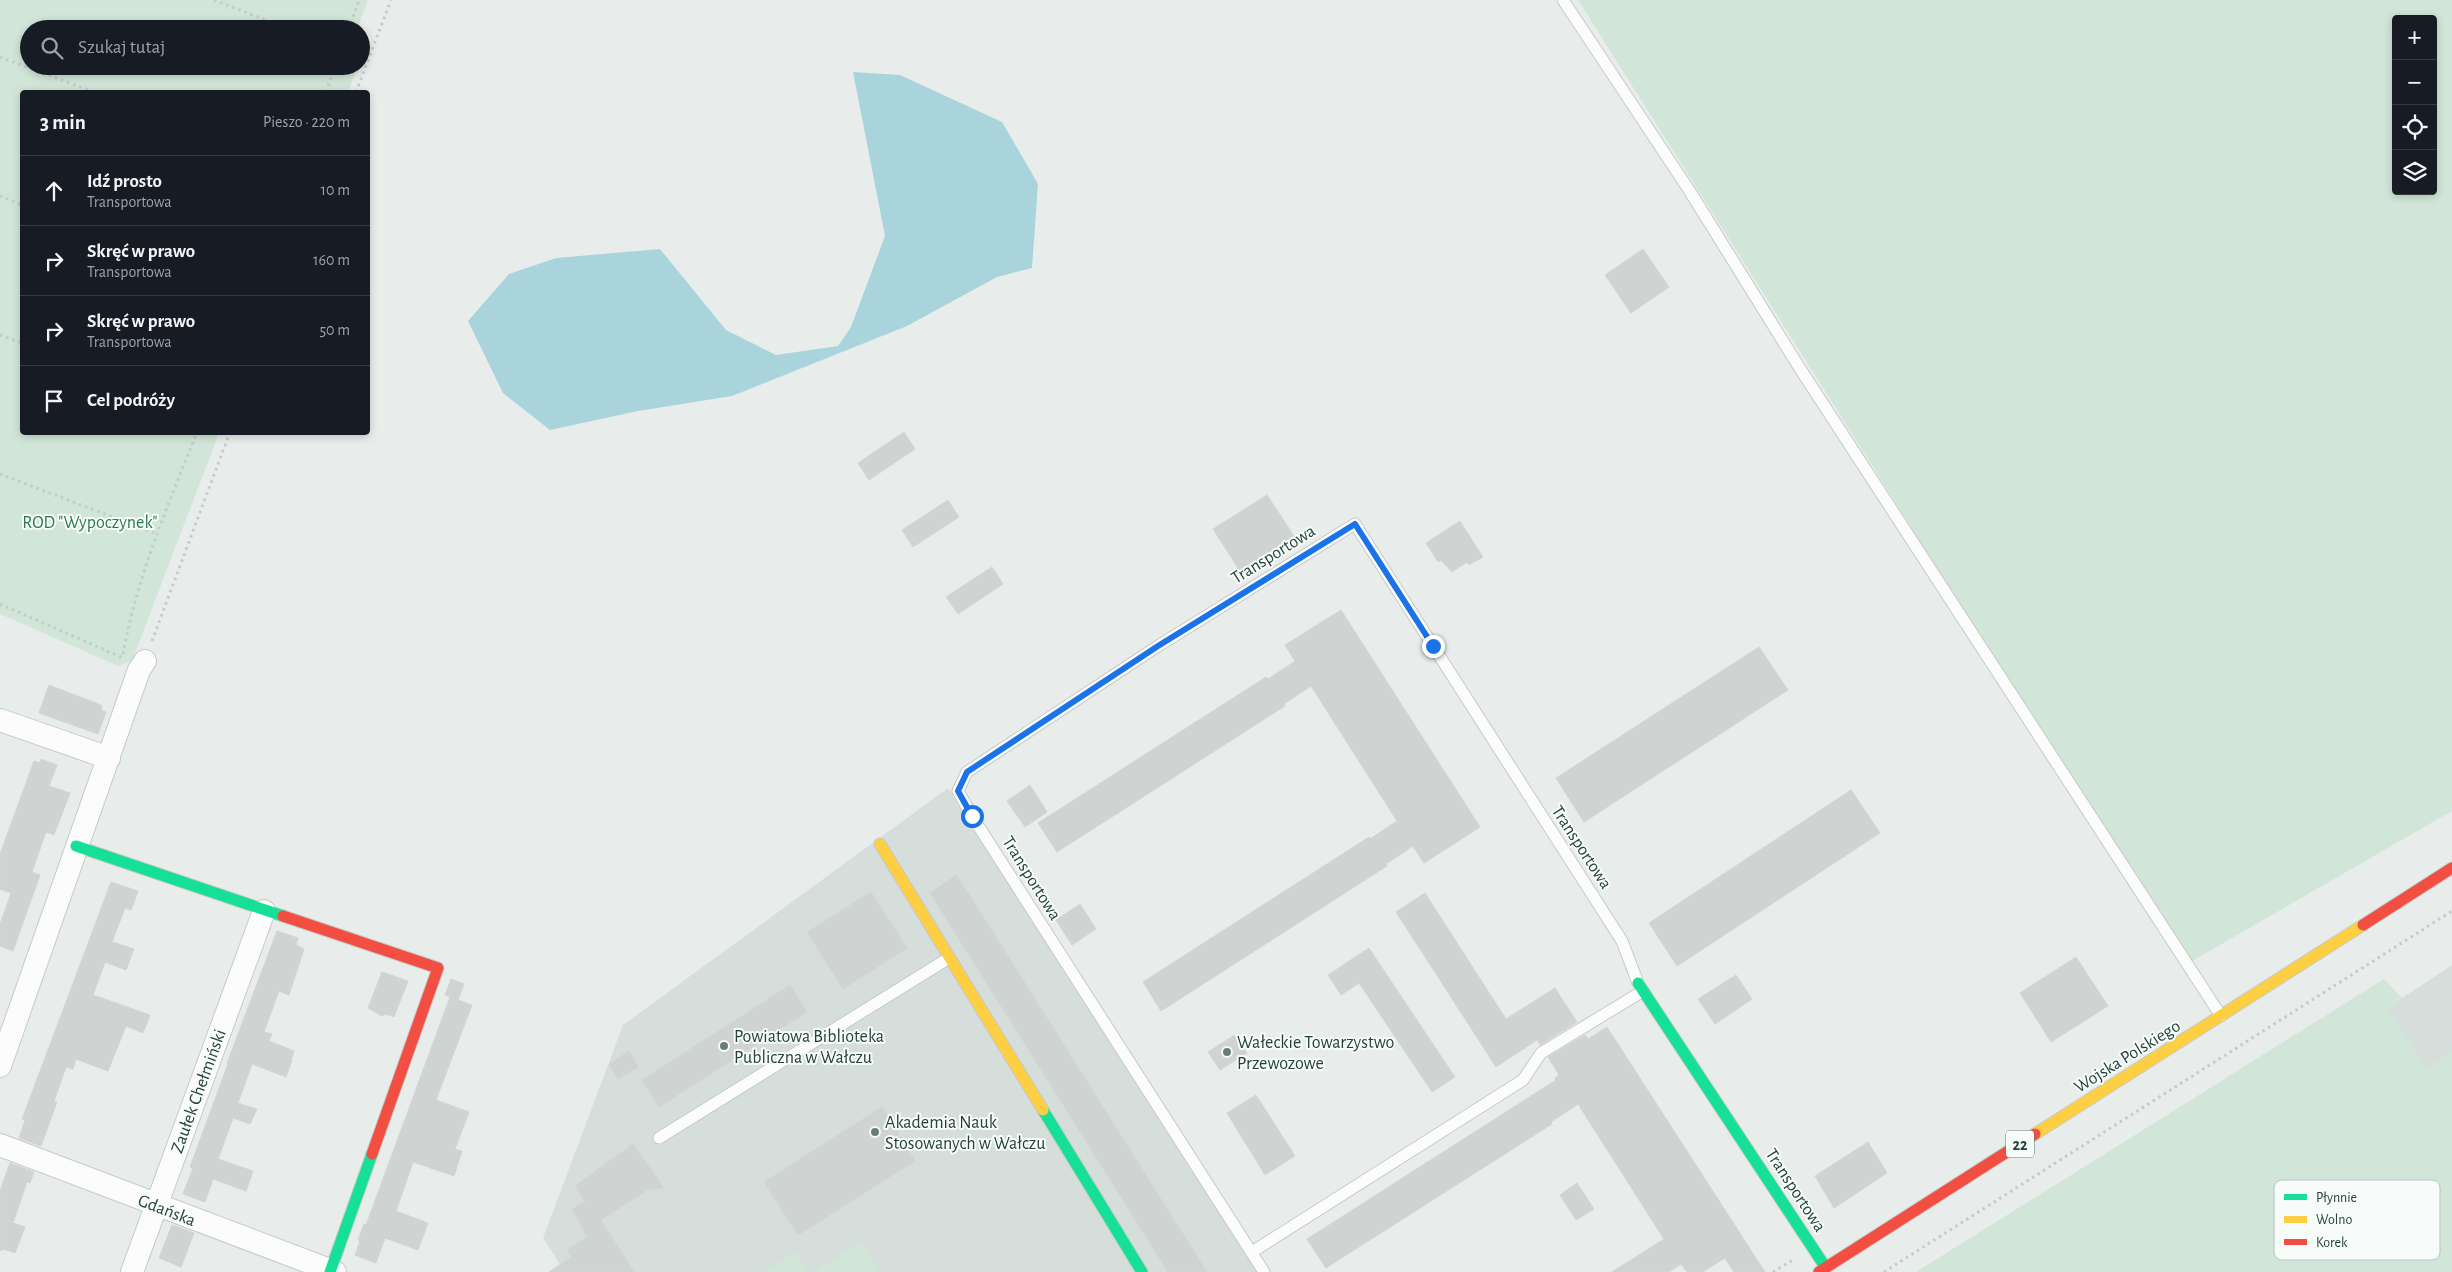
<!DOCTYPE html>
<html lang="pl">
<head>
<meta charset="utf-8">
<style>
  body { margin:0; font-family:"Alegreya Sans",sans-serif; background:#242831; color:#f1f3f6 }
  .controls { position:absolute; right:15px; top:15px; display:grid; overflow:hidden; border-radius:5px; box-shadow:0 2px 8px #0003 }
  .controls button { width:45px; height:45px; display:grid; place-items:center; padding:0; border:0; border-bottom:1px solid #363941; background:#171b24; color:#f1f3f6; font:25px sans-serif }
  .stop { position:absolute; width:15px; height:15px; margin:-11px; border:4px solid #1a73e8; border-radius:50%; background:#fff }
  .stop.end { background:#1a73e8; border-color:#fff; box-shadow:0 1px 5px #0008 }
  .list { margin:0; padding:0; list-style:none }
  h2 { display:flex; justify-content:space-between; align-items:center; height:65px; margin:0; padding:0 20px; font-size:21px }
  h2 small { font-size:16px; font-weight:400; color:#9ea1a6 }
  .list li { display:grid; grid-template-columns:32px 1fr auto; gap:15px; align-items:center; box-sizing:border-box; height:70px; padding:0 20px; border-top:1px solid #363941 }
  .list b { display:block; font-size:19px; white-space:nowrap }
  .list p { margin:0; font-size:16px; white-space:nowrap; color:#9ea1a6 }
  .list em { font-size:16px; font-style:normal; color:#9ea1a6 }
  .icon { flex:none; width:28px; height:28px; fill:none; stroke:currentColor; stroke-width:2; stroke-linecap:round; stroke-linejoin:round }
  .map { position:relative; flex:none; width:2452px; height:1272px; overflow:hidden }
  .search { position:absolute; background:#171b24; box-shadow:0 2px 8px #0003; left:20px; top:20px; width:350px; height:55px; display:flex; align-items:center; gap:12px; box-sizing:border-box; padding:0 18px; border-radius:28px; color:#9ea1a6; font-size:19px }
  .panel { position:absolute; background:#171b24; box-shadow:0 2px 8px #0003; left:20px; top:90px; width:350px; height:345px; border-radius:5px }
  .map>svg:first-child { display:block }
</style>
</head>
<body>
<div class="map">
<svg width="2452" height="1272" viewBox="0 0 2452 1272">
  <rect width="100%" height="100%" fill="#e8edeb"/>
  <path fill="#d6dedb" d="M948,788L1257,1272H565L543,1238L623,1025Z
    M2452,965V1052L2427,1069L2387,1008Z"/>
  <path fill="#d1e6d8" fill-rule="evenodd" d="M0,0H368L357,29H29V66H358L348,92H22V432L219,433L132,661L118,666L0,614Z
    M1578,0H2452V811L2187,964ZM2396,19H2433V191H2396Z
    M2384,979L2402,998L2387,1008L2427,1068L2452,1052V1272H1916Z
    M861,1243L879,1272H815Z
    M796,1252L808,1272H764Z"/>
  <path fill="#a9d4db" d="M853,72L900,75L1002,122L1038,184L1032,268L997,277L907,326L732,396L638,411L550,430L503,393L468,321L509,274L556,258L660,249L726,330L776,355L838,346L851,327L885,236Z"/>
  <path fill="#cfd4d2" stroke="#d1d6d4" d="M1643,249L1669,287L1631,313L1605,275Z
    M904,432L915,449L869,480L858,463Z
    M1267,495L1294,536L1240,571L1213,529Z
    M948,500L959,517L913,547L902,530Z
    M1460,521L1483,557L1469,565L1467,562L1452,572L1441,560L1438,562L1426,543Z
    M992,567L1003,584L958,614L946,597Z
    M1341,610L1480,827L1424,863L1413,846L1386,864L1387,866L1161,1011L1143,982L1369,837L1370,839L1397,821L1311,686L1284,704L1285,706L1057,852L1038,823L1266,677L1268,679L1295,661L1285,645Z
    M1759,647L1788,690L1584,822L1556,778Z
    M49,685L101,705L102,711L106,712L98,734L39,713Z
    M41,759L57,765L49,786L70,793L54,835L46,832L32,872L40,875L13,951L0,946V924L11,893L0,889V854L34,761L40,763Z
    M1030,785L1047,812L1025,827L1007,801Z
    M1851,790L1880,833L1677,966L1649,923Z
    M956,875L969,894L1207,1272H1168L930,893Z
    M111,882L138,891L131,910L125,908L112,942L134,949L126,970L105,962L93,995L150,1015L143,1033L126,1026L108,1071L76,1059L73,1069L66,1067L54,1101L57,1102L41,1146L19,1138L25,1120L22,1119Z
    M871,892L907,948L843,989L807,932Z
    M1425,893L1506,1019L1555,988L1577,1022L1540,1045L1537,1040L1496,1067L1396,912Z
    M1080,904L1096,929L1072,945L1056,920Z
    M277,931L298,938L296,945L304,949L289,995L279,991L264,1032L272,1034L269,1041L294,1051L291,1060H292L286,1077L252,1064L238,1103L257,1109L250,1124L233,1118L218,1159L253,1171L246,1191L213,1179L205,1202L183,1194L193,1168L190,1167L228,1064L227,1063Z
    M1369,948L1455,1077L1432,1092L1359,983L1341,995L1328,975Z
    M2076,957L2108,1006L2051,1042L2020,993Z
    M382,972L408,981L394,1017L386,1014L382,1016L368,1008Z
    M1736,975L1752,999L1715,1024L1698,999Z
    M451,979L464,984L458,1000L472,1005L436,1100L469,1112L455,1149L462,1151L454,1176L413,1162L396,1211L428,1223L418,1250L385,1238L376,1263L355,1255L360,1241L358,1240L364,1224L366,1225L450,997L445,995Z
    M790,985L807,1012L659,1107L642,1080Z
    M1607,1027L1765,1272H1734L1725,1258L1703,1272H1687L1681,1264L1669,1272H1612L1664,1239L1578,1104L1551,1122L1552,1124L1326,1268L1307,1239L1556,1080L1555,1078L1559,1075L1548,1057L1585,1035L1588,1039Z
    M1235,1035L1247,1053L1220,1070L1208,1052Z
    M629,1051L638,1067L618,1079L609,1064Z
    M1256,1095L1295,1156L1265,1175L1227,1113Z
    M882,1107L915,1161L798,1235L764,1182Z
    M1868,1142L1887,1173L1834,1208L1815,1176Z
    M633,1144L664,1188L647,1190L601,1220L634,1272H549L571,1257L567,1250L587,1237L572,1209L585,1202L575,1186Z
    M10,1163L34,1172L30,1183L27,1182L13,1223L25,1227L15,1253L3,1249L0,1251V1191Z
    M1577,1183L1594,1209L1576,1220L1560,1195Z
    M172,1225L194,1233L181,1267L159,1258Z"/>
  <g fill="none" stroke-linecap="round" stroke-linejoin="round">
    <defs>
      <path id="lane" d="M1563,0L1689,190L1799,367L2221,1016
        M659,1138L949,958
        M1252,1252L1523,1080L1541,1053L1643,991
        M1264,1272L972,816L958,791L967,772L1158,646L1355,524L1622,941L1638,983"/>
      <path id="street" d="M0,720L109,758
        M0,1066L139,670L145,661
        M0,1145L335,1272
        M132,1272L264,911"/>
      <path id="fast" d="M76,846L283,916
        M1638,983L1826,1268
        M1043,1110L1142,1272
        M330,1272L372,1154"/>
      <path id="slow" d="M880,844L1043,1110
        M2035,1134L2363,925"/>
      <path id="jam" d="M283,916L438,968L372,1154
        M2363,925L2452,868
        M1819,1272L2035,1134"/>
    </defs>
    <use href="#lane" stroke="#c5cac8" stroke-width="13"/>
    <use href="#street" stroke="#c5cac8" stroke-width="24"/>
    <use href="#fast" stroke="#c3cbc8" stroke-width="13"/>
    <use href="#slow" stroke="#c3cbc8" stroke-width="13"/>
    <use href="#jam" stroke="#c3cbc8" stroke-width="13"/>
    <path stroke="#c3ccca" stroke-width="3" stroke-dasharray="2.5 4" stroke-linecap="butt" d="M214,0L289,29
      M349,29L359,0
      M0,57L94,92
      M326,92L335,66
      M356,92L391,0
      M0,196L22,205
      M0,335L22,343
      M0,474L157,534
      M0,604L123,658
      M152,641L230,432
      M123,654C137,577 168,505 197,432
      M1773,1272L1793,1260
      M1884,1272L2452,911"/>
    <use href="#lane" stroke="#fcfcfc" stroke-width="11"/>
    <use href="#street" stroke="#fcfcfc" stroke-width="22"/>
    <use href="#fast" stroke="#16e098" stroke-width="11"/>
    <use href="#slow" stroke="#ffcf43" stroke-width="11"/>
    <use href="#jam" stroke="#f24e42" stroke-width="11"/>
  </g>
  <g fill="none" stroke-linecap="round" stroke-linejoin="round">
    <path stroke="#1a73e8" stroke-width="6" d="M972,816L958,791L967,772L1158,646L1355,524L1433,646"/>
  </g>
  <g fill="#697e78" stroke="#f7fbf9" stroke-width="2">
    <circle cx="724" cy="1046" r="5"/>
    <circle cx="1227" cy="1052" r="5"/>
    <circle cx="875" cy="1132" r="5"/>
  </g>
  <g text-anchor="middle" stroke-width="4" stroke-linejoin="round" paint-order="stroke">
    <rect fill="#f7fbf9" stroke="#637a73" stroke-width="1" x="2006" y="1130.5" width="28" height="27" rx="4"/>
    <g font-size="16" font-weight="bold" fill="#24423a">
      <text x="2020" y="1150">22</text>
    </g>
    <g font-size="18" fill="#2d7a4b" stroke="#f7fbf9">
      <text x="90" y="528">ROD "Wypoczynek"</text>
    </g>
    <g font-size="18" fill="#24423a" stroke="#f7fbf9">
      <text transform="translate(1273 554) rotate(-32)" y="6">Transportowa</text>
      <text transform="translate(1582 847) rotate(57)" y="6">Transportowa</text>
      <text transform="translate(1032 878) rotate(58)" y="6">Transportowa</text>
      <text transform="translate(2127 1056) rotate(-32)" y="6">Wojska Polskiego</text>
      <text transform="translate(198 1091) rotate(-70)" y="6">Zaułek Chełmiński</text>
      <text transform="translate(1796 1190) rotate(57)" y="6">Transportowa</text>
      <text transform="translate(167 1210) rotate(21)" y="6">Gdańska</text>
    </g>
    <g font-size="18" fill="#24423a" stroke="#f7fbf9" text-anchor="start">
      <text x="734" y="1042">Powiatowa Biblioteka<tspan x="734" dy="21">Publiczna w Wałczu</tspan></text>
      <text x="1237" y="1048">Wałeckie Towarzystwo<tspan x="1237" dy="21">Przewozowe</tspan></text>
      <text x="885" y="1128">Akademia Nauk<tspan x="885" dy="21">Stosowanych w Wałczu</tspan></text>
    </g>
  </g>
  <rect x="2274" y="1180" width="166" height="80" rx="8" fill="#f7fbf9" stroke="#b8c4c0" stroke-width="1"/>
  <rect x="2284" y="1194" width="23" height="6" fill="#16e098"/>
  <rect x="2284" y="1216" width="23" height="7" fill="#ffcf43"/>
  <rect x="2284" y="1239" width="23" height="6" fill="#f24e42"/>
  <g font-size="14" fill="#24423a">
    <text x="2316" y="1202">Płynnie</text>
    <text x="2316" y="1224">Wolno</text>
    <text x="2316" y="1247">Korek</text>
  </g>
</svg>
<div class="controls">
<button>+</button>
<button>−</button>
<button><svg class="icon" aria-label="locate" viewBox="0 0 24 24"><circle cx="12" cy="12" r="6"/><path d="M12 2v4M12 18v4M2 12h4M18 12h4"/></svg></button>
<button><svg class="icon" aria-label="layers" viewBox="0 0 24 24"><path d="M12 4l9 5-9 5-9-5zM3 14l9 5 9-5"/></svg></button>
</div>
<div class="stop" style="left:972px;top:816px"></div>
<div class="stop end" style="left:1433px;top:646px"></div>
<div class="search"><svg class="icon" aria-label="search" viewBox="0 0 24 24"><circle cx="10" cy="10" r="6"/><path d="M15 15l6 6"/></svg>Szukaj tutaj</div>
<section class="panel">
<h2>3 min<small>Pieszo · 220 m</small></h2>
<ul class="list">
<li><svg class="icon" aria-label="ahead" viewBox="0 0 24 24"><path d="M12 20V5M6 11l6-6 6 6"/></svg><div><b>Idź prosto</b><p>Transportowa</p></div><em>10 m</em></li>
<li><svg class="icon" aria-label="right" viewBox="0 0 24 24"><path d="M7 20v-9h11M14 6l5 5-5 5"/></svg><div><b>Skręć w prawo</b><p>Transportowa</p></div><em>160 m</em></li>
<li><svg class="icon" aria-label="right" viewBox="0 0 24 24"><path d="M7 20v-9h11M14 6l5 5-5 5"/></svg><div><b>Skręć w prawo</b><p>Transportowa</p></div><em>50 m</em></li>
<li><svg class="icon" aria-label="arrive" viewBox="0 0 24 24"><path d="M6 21V4h12l-3 4 3 4H6"/></svg><div><b>Cel podróży</b></div></li>
</ul>
</section>
</div>
</body>
</html>
